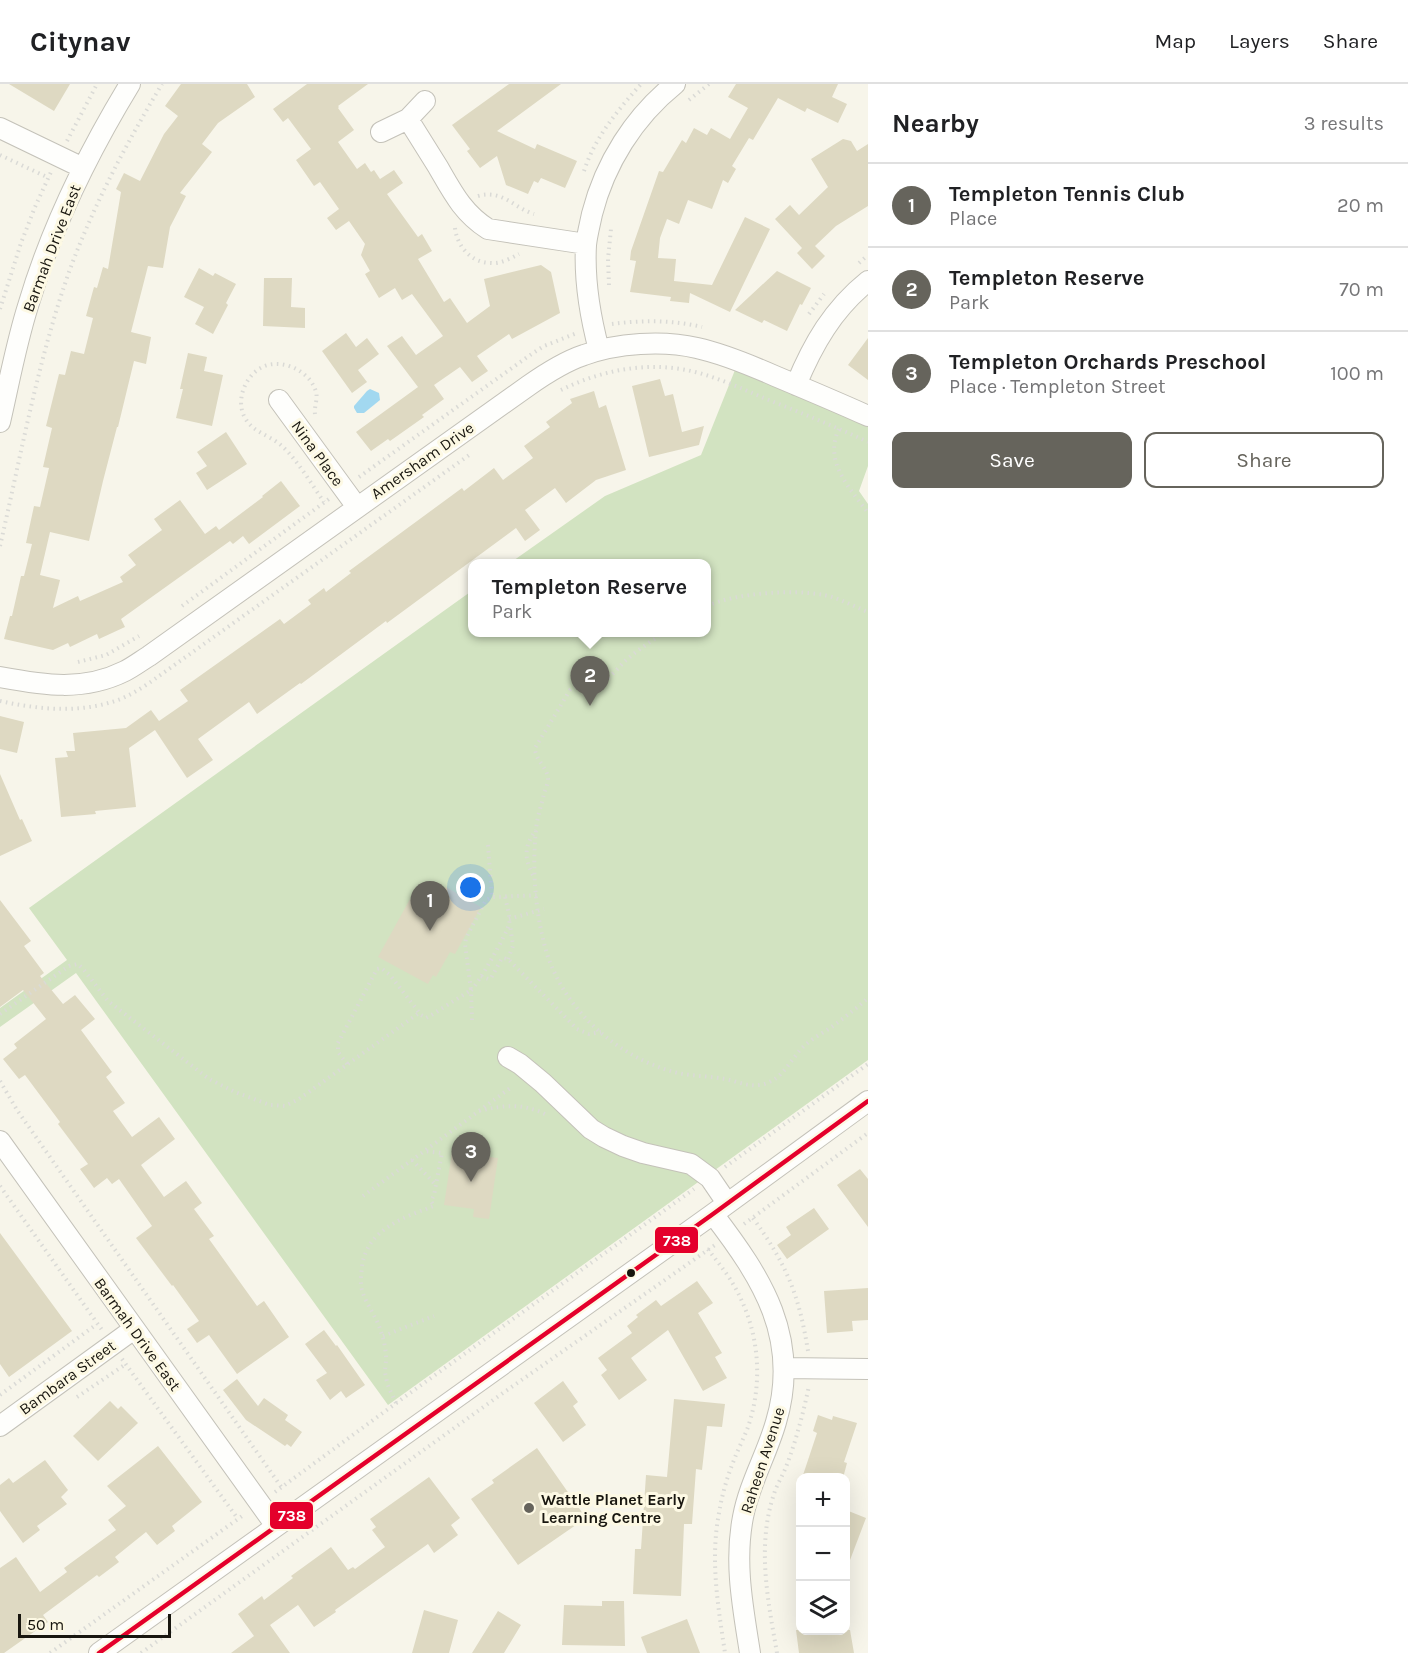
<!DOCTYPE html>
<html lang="en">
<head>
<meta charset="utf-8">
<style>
  body { margin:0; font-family:Karla,sans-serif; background:#f6f6f6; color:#202124 }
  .controls { position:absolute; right:18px; bottom:18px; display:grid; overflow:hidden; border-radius:12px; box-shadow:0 6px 24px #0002 }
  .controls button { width:54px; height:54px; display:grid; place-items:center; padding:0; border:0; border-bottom:2px solid #e0e0e0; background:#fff; color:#202124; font:30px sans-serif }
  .scale { position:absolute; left:18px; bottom:15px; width:153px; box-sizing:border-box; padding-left:6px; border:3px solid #18160f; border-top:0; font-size:16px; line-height:21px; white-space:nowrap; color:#18160f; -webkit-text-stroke:4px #fdf9e4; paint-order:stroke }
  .you { position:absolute; left:471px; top:804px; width:21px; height:21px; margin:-15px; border:4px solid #fff; border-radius:50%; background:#1a73e8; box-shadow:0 0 0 9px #1a73e833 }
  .badge { display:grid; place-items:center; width:39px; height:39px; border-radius:50%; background:#66645c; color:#fff; font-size:20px; font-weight:700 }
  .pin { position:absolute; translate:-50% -50px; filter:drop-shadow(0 2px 3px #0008) }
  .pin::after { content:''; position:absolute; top:32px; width:21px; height:18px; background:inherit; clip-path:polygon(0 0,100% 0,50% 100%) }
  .popup { position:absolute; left:468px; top:475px; width:243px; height:78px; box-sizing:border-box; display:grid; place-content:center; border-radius:12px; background:#fff; filter:drop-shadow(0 2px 4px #0005); font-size:20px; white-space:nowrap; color:#757577 }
  .popup b { font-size:22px; color:#202124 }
  .popup::after { content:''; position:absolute; left:50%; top:100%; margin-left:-12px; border:12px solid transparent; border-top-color:#fff }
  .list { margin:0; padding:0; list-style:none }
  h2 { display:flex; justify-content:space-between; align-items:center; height:78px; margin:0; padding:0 24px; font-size:26px }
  h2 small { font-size:20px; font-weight:400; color:#757577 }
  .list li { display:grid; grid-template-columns:39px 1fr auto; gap:18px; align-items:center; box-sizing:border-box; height:84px; padding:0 24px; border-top:2px solid #e0e0e0 }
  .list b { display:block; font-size:22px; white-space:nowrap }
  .list p { margin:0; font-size:20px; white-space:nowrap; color:#757577 }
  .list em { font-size:20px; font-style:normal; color:#757577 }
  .actions { display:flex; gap:12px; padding:18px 24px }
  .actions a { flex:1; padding:14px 0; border:2px solid #66645c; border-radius:12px; text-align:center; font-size:21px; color:#66645c }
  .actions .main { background:#66645c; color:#fff }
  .icon { flex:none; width:33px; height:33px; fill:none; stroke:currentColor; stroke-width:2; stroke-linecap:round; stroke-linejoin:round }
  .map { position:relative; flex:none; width:868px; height:1569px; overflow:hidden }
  header { display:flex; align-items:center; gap:36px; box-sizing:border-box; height:84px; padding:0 30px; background:#fff; border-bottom:2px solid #e0e0e0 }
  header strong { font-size:28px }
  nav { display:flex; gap:33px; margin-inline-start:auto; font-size:21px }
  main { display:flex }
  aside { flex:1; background:#fff }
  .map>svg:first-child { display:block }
</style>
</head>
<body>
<header>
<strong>Citynav</strong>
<nav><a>Map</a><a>Layers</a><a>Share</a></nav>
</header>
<main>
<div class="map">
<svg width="868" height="1569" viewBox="0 0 868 1569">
  <rect width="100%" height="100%" fill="#f7f5ea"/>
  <path fill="#d2e3c1" d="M739,276L868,332V382L859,407L868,420V976L388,1321L76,889L0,943V924L67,876L29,824L473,506V548H707V480L510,479L605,412L701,371Z"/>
  <path fill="#a2d8f0" d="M370,305L379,309L380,316L364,329H357L354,324V322L367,307Z"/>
  <path fill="#ded9c2" d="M9,0H70L54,27Z
    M181,0H247L255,13L218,39L202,60L212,68L180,109L186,112L170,143L163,184L148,182L131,248L151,253L146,280L134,277L118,343H117L103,397L89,457L50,448L40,491L60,496L53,524L78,512L80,517L123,498L120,493L136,481L128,471L162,446L154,435L180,416L205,450L216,442L219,446L263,413L262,412L281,397L300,422L249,460L243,452L233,460L230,457L121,535L125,543L99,555L97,550L70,563L68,559L53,566L4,555L10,532H12L21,492H24L32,460L26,459L34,422L40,423L49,384L43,383L52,344L46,342L59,290L65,291L71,267L84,270L93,234L86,232L94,203L97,204L103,183L108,185L121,108L116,105L124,89L140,97L164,50L178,32L165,22Z
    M307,0H368L338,22L339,23L338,24L354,46L338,58L357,85L365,79L371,88L374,86L380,95L394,86L403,99L387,110L418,153L422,150L432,167L418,175L444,218L450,214L467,239L490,222L484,195L541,181L551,188L560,229L512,255L509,250L477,272L488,287L472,298L460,283L434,301L444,315L422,331L424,333L390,357L388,355L371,367L356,348L418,303L387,262L402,252L416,271L443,252L412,210L402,216L395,204L379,214L365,190L370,187L361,171L365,160L349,137L336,146L327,134L339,125L320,98L314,102L296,76L311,65L288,34L283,38L273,25Z
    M509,0H561L497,47L535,65L537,60L577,77L565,104L541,94L538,99L534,97L528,110L506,101L497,72L480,84L467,67L470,65L452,41Z
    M736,0H838L832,13L847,20L838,39L807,24L805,28L778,14L753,56L749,54L732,82L736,85L728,99L723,96L712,125L688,116L679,140L667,135L660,154L658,174L676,175L674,197L712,201L745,133L770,145L730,228L690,209L689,219L670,217L671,213L630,208L636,177L630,176L631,167L659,87L663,88L682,56L686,59L694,44L707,51L711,44L730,55L748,24L728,13Z
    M843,55L851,57L857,67L868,60V122L836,142L815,162L825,172L812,185L797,169L802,164L775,135L790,121L799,131L828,103L811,75Z
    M199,184L213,192L215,189L236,200L226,219L228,221L213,250L195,240L204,223L184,213Z
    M777,187L811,204L802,221L800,220L787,247L764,236L762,239L735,226Z
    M264,194H292L291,223L305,224V244L263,242Z
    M346,249L356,263L367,254L379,270L358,286L367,298L352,309L322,267Z
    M868,254V296L848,281Z
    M188,269L207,273L204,287L223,291L212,342L176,334L183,305H180Z
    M660,295L665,312L673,310L682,348L704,342L699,361L649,373L632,302Z
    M594,307L599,324L606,321L626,386L596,396L566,419L555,404L525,426L540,446L525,457L516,444L387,539L386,537L301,600L300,599L257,630L249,618L198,655L213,676L187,694L155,646L129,664L136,723L95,727L96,730L61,733L55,674L68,673L66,667H75L73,649L126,644L151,626L159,637L188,617L180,606L280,535L284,540L311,520L308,516L324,504L326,508L351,489L349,487L462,404L464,407L494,384L503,396L533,374L524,362L550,343L546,338L572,319L570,315Z
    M226,348L247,380L207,406L196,389L207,382L197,368Z
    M0,632L24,638L17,669L0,665Z
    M0,690L20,736L22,735L32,757L0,772Z
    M446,803L481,823L455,870L450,868L436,893L433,891L428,900L378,873L410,815L432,827Z
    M0,816L31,857L24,862L44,889L40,892L63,920L75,911L95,935L81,946L112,988L106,993L125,1019L113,1027L132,1053L159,1033L175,1055L141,1081L164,1113L186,1097L202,1119L194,1125L214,1152L209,1155L257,1222L264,1217L289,1253L237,1290L209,1251L197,1259L187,1245L199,1237L173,1201L172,1202L136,1154L152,1142L119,1095L112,1100L107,1094L94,1104L80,1085L88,1080L58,1040L60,1038L25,991L19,995L3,975L17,964L14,960L46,935L23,906L0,923Z
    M452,1068L498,1074L489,1135L473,1133L474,1125L444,1121Z
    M860,1085L868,1095V1143L837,1101Z
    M814,1124L829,1145L787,1175L777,1161L791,1151L786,1143Z
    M0,1149L72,1247L9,1293L0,1280Z
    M697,1197L713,1219L698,1229L722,1269L715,1273L727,1294L703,1307L668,1246L631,1274L647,1296L619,1316L601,1291L607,1286L598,1274L632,1249L627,1242L638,1233L636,1231L656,1216L661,1222Z
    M868,1204V1236L852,1237L853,1247L827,1249L824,1207Z
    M324,1246L336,1262L337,1261L365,1301L346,1314L341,1307L330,1316L316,1296L327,1289L305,1260Z
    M237,1295L258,1322L264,1314L288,1331L285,1336L302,1348L291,1363L287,1360L285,1362L246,1336L223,1306Z
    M563,1297L578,1318L573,1322L586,1341L563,1358L534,1319Z
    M674,1315L725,1320L722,1343L707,1342L702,1386L696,1385L692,1440H684L681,1512L633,1510L635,1465H641L646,1391L667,1393Z
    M110,1317L118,1325L121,1322L138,1339L98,1377L73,1352Z
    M818,1331L832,1336L833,1332L857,1339L844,1378L847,1379L843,1394H802L817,1349L813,1347Z
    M158,1362L202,1418L172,1442L175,1447L157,1461L146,1448L115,1473L119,1478L99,1493L97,1491L43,1531L48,1538L4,1569H0V1484L16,1473L40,1508L67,1488L64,1484L116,1446L108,1436L126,1422L107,1402Z
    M537,1364L586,1434L518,1481L471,1415L494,1399L492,1396Z
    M45,1376L68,1406L61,1413L67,1420L37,1442L40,1446L23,1459L0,1427V1401L9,1394L13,1399Z
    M429,1393L460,1434L451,1441L458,1451L434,1469L428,1460L335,1526L336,1528L314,1543L298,1521L270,1541L290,1569H231L254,1552L238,1530L262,1512L264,1516L293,1494L291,1492L331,1463L348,1486L353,1483L355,1485L385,1463L372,1446L376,1443L370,1435Z
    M846,1426L866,1434L847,1484L846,1483Z
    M602,1517H624L625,1562L562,1561L564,1521L602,1522Z
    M424,1526L458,1536L449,1569H412Z
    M498,1527L521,1541L504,1569H472Z
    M687,1535L700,1569H647L641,1553Z
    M796,1546H850L854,1569H799Z"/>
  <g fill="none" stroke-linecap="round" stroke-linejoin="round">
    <defs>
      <path id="minor" d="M408,35C418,51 428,67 438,83C453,109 463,129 488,145L586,160
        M0,44L83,84
        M381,48L408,35L425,17
        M599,266C590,232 584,197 586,161C587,151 590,140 592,130C605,79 634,33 675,0
        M796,301C813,260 833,225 868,197
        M279,316L357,423
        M0,338C9,299 16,260 28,222C51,144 88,69 130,0
        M0,593C44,601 83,608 125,587C133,583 141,577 149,572L528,302C545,290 563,278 584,271C617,259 663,256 697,264C724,270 750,281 775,292C806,305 837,318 868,332
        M508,973L520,980L543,999L591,1045L604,1053L623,1062L643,1069L691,1080L710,1094L727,1119
        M0,1057L276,1442
        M713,1130C762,1194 801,1254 776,1338C767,1370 749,1400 743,1433C734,1479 743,1524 750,1569
        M784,1284L868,1285
        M0,1342L134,1245
        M99,1569L713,1130L868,1017"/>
    </defs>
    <use href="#minor" stroke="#c4c2b9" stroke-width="22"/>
    <path stroke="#dadad6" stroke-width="4" stroke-dasharray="1.5 4.5" stroke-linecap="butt" d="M689,16L709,0
      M67,57L97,0
      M0,71L49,94
      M584,87C595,53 618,26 641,0
      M478,112C502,105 514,124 534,130
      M455,144C457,162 471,179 491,179C501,180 511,174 519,170
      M859,179L868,171
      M609,201L608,175L611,145
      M0,225L21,159L35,123L51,88
      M809,230L824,210
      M612,240C642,236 673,236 702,243
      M561,306C604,285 652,276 699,289C724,296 747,307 771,317C804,330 836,343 868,358
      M315,330C314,323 318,315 316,308C311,289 287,276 268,281C248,286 235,313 244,332C252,349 271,351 283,363C298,377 312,401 324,418
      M839,345C823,378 850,404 868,429
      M359,393L533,269L544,262L577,249
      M0,462C21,371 38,276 69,188C93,122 126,60 162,0
      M182,522L329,415
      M707,522C736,509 793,505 824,511C839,514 853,522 868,528
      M665,548C651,557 638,566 626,576C618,584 610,594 601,599C590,607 582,596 570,606L535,664C535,677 549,684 548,697C547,702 545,706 544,710C541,722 537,734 536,746C532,784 535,823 544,859C559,922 616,974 678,989C692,992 705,992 719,994C732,995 746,1003 759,1001C782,998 789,977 803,963C811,955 823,949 833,942C845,933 857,924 868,914
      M78,578L106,571L139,552
      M0,617C41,626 84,630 123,614C136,608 148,600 159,592L472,369
      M488,761L492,813
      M533,791C524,774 524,762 536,746
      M509,835L544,825
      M508,875L513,862L510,841
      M481,892L488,895L491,894L502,874L508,875L577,945L589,950L601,948
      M0,930L69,882L78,880L84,886L108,917L209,995L235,1008L270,1021L285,1022L299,1015L419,929
      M472,936L471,906C477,902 508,848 509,840C511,834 506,819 505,812
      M347,980L338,968V959L377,885L381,884L390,891L421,931L426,934L430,932L471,906L465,860L466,854L486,816L492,813L541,811
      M0,997L17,1026L282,1404
      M479,1027C504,1021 522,1019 545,1030
      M412,1076L435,1100
      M725,1083L868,980
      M0,1102L102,1246
      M363,1112L513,1002
      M753,1134C787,1181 799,1211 808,1267
      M744,1140L868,1049
      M708,1165C715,1175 723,1184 730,1195C758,1239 765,1293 748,1343C744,1354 738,1365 734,1376C727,1393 722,1411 719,1429C710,1476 718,1522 725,1569
      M383,1252L434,1232
      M122,1275L238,1435
      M0,1311L97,1240
      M77,1313L126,1280
      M396,1319C392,1310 387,1302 386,1293C384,1287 386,1281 386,1275C386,1266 384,1256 381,1248C377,1233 366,1221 362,1206C360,1199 361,1191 362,1183C366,1146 404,1133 434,1122L431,1117L434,1111L442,1069L424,1067
      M275,1408L410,1309L694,1105
      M50,1569L245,1430
      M141,1569L503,1309L715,1161
      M777,1569C768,1517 757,1464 773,1413C776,1402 782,1393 786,1383C796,1357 803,1330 809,1302"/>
    <use href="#minor" stroke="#fefefc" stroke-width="20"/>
    <defs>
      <path id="bus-1" d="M99,1569L713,1130L868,1017"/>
    </defs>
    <use href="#bus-1" stroke="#fdf9e4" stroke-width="9"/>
    <use href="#bus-1" stroke="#e4002b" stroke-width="4.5"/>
  </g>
  <circle fill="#18160f" stroke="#fdf9e4" stroke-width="2" cx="631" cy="1189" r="5"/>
  <circle fill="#66645c" stroke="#fdf9e4" stroke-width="2" cx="529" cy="1424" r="6"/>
  <g text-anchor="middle" stroke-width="6" stroke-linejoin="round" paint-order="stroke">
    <g font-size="16" fill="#18160f" stroke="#fdf9e4">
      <text transform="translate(51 164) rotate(-69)" y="6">Barmah Drive East</text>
      <text transform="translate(318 369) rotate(54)" y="6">Nina Place</text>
      <text transform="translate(422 376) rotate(-35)" y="6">Amersham Drive</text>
      <text transform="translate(138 1250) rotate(54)" y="6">Barmah Drive East</text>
      <text transform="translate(67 1293) rotate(-36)" y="6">Bambara Street</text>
      <text transform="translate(762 1376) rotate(-72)" y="6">Raheen Avenue</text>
    </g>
    <g font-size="16" font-weight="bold" fill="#18160f" stroke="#fdf9e4" text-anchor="start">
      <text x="541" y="1421">Wattle Planet Early<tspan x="541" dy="18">Learning Centre</tspan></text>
    </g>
  </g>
  <g stroke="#fdf9e4" stroke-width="2">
    <rect x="654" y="1142" width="45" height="28" rx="6" fill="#e4002b"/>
    <rect x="269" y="1417" width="45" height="29" rx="6" fill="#e4002b"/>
  </g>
  <g font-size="16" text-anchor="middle" font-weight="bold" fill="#fff">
    <text x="677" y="1162">738</text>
    <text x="292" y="1437">738</text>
  </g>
</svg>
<div class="controls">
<button>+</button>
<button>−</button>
<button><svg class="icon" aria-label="layers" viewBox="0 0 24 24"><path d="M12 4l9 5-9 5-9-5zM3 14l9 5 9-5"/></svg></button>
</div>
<div class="scale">50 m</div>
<div class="you"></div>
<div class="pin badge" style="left:430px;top:847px">1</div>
<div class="pin badge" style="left:590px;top:622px">2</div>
<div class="popup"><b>Templeton Reserve</b>Park</div>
<div class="pin badge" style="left:471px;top:1098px">3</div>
</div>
<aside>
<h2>Nearby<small>3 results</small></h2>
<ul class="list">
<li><span class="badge">1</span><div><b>Templeton Tennis Club</b><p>Place</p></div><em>20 m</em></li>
<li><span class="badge">2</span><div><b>Templeton Reserve</b><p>Park</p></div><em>70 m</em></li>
<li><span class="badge">3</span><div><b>Templeton Orchards Preschool</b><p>Place · Templeton Street</p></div><em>100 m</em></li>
</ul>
<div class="actions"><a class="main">Save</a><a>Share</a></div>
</aside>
</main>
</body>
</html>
